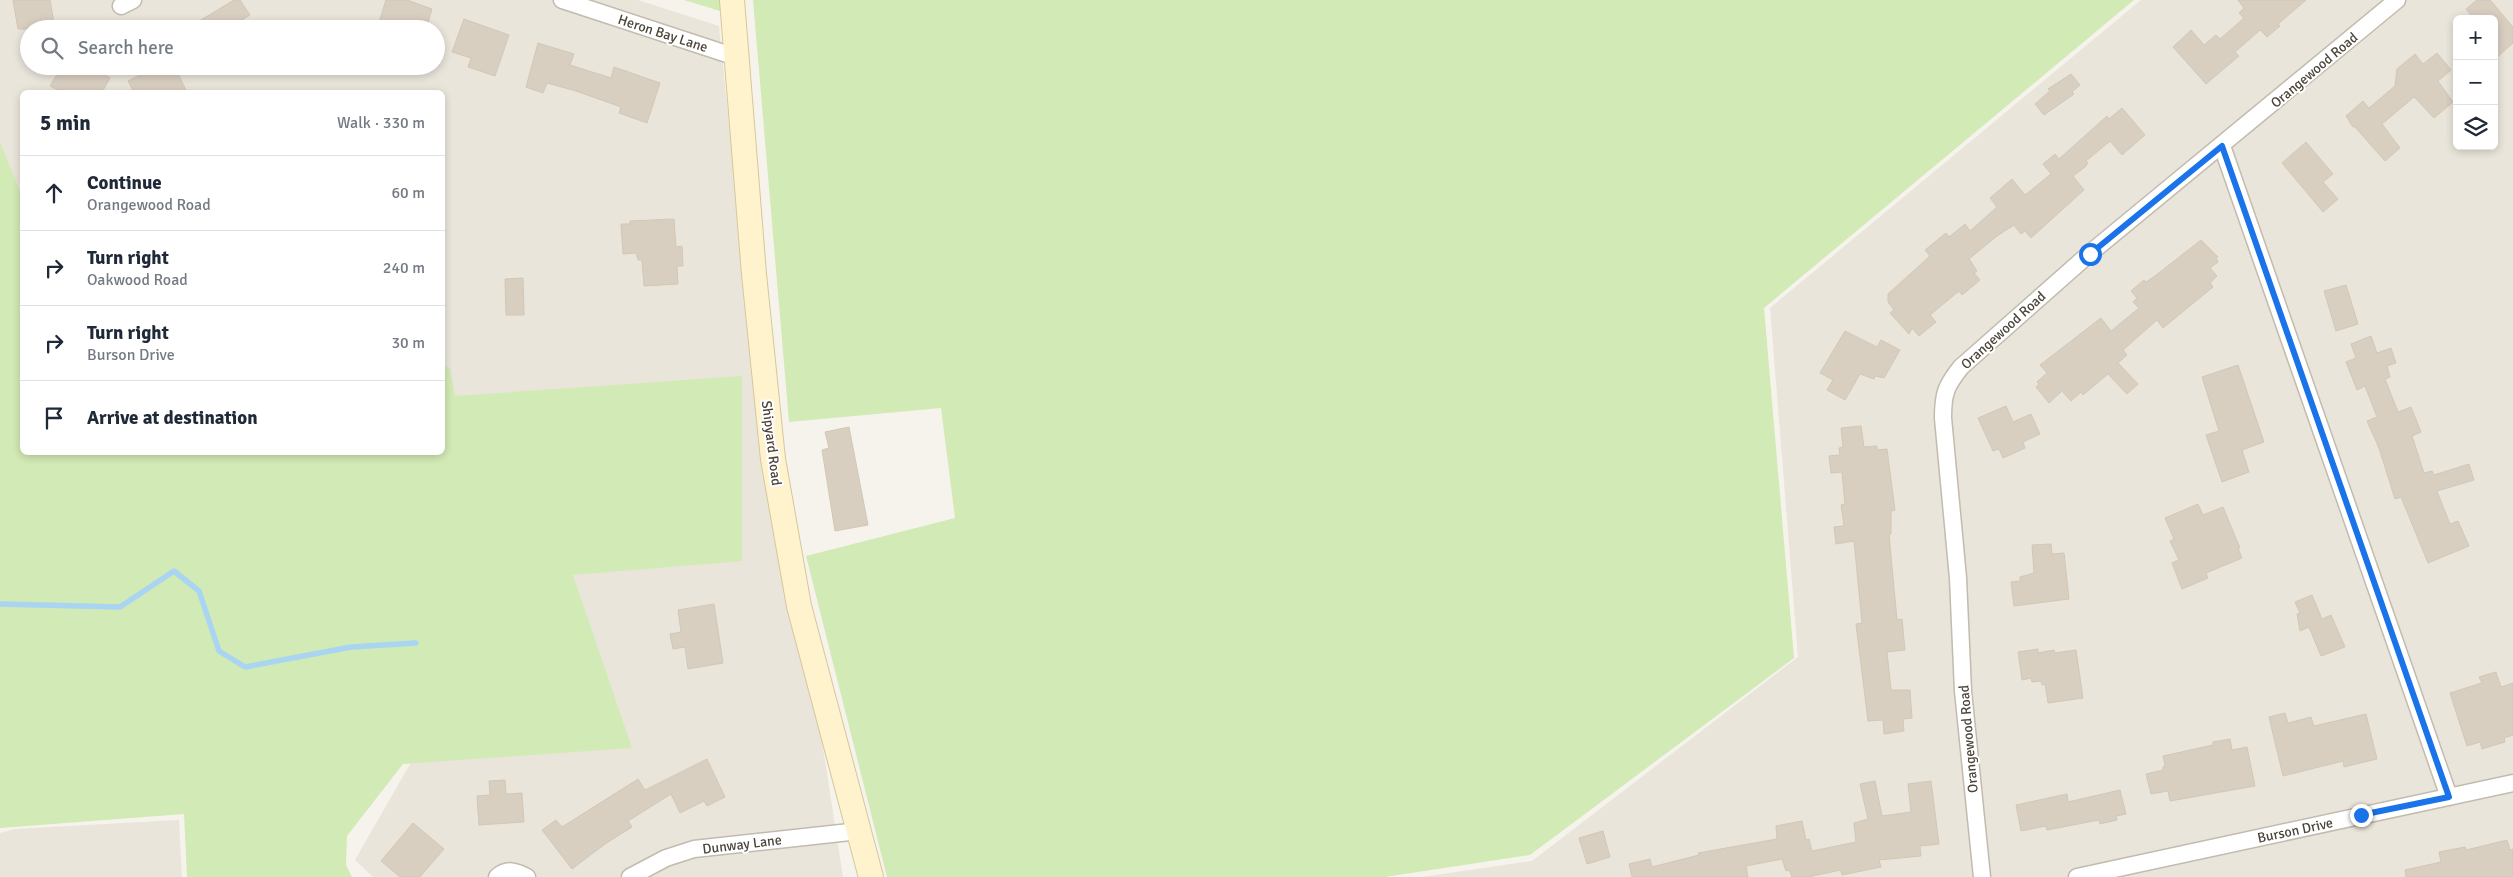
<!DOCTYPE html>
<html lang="en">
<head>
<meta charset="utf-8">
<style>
  body { margin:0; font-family:Signika,sans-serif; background:#f6f6f7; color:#1f2937 }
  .controls { position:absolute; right:15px; top:15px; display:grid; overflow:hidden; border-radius:8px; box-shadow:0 2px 8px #0003 }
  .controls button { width:45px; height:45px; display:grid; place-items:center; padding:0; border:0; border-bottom:1px solid #e0e1e3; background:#fff; color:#1f2937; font:25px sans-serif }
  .stop { position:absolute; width:15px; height:15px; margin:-11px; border:4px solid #1a73e8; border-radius:50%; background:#fff }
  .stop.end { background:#1a73e8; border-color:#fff; box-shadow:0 1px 5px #0008 }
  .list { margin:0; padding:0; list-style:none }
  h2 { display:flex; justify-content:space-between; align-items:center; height:65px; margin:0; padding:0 20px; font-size:21px }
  h2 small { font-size:16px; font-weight:400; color:#747a83 }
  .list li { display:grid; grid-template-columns:32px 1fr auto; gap:15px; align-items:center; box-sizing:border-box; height:75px; padding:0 20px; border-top:1px solid #e0e1e3 }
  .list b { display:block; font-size:19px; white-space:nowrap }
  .list p { margin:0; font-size:16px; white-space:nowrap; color:#747a83 }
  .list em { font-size:16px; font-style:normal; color:#747a83 }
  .icon { flex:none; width:28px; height:28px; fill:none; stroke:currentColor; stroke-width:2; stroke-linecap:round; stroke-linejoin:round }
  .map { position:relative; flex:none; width:2513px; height:877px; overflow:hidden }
  .search { position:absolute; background:#fff; box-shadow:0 2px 8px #0003; left:20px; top:20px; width:425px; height:55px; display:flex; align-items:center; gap:12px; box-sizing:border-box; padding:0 18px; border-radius:28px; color:#747a83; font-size:19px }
  .panel { position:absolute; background:#fff; box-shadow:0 2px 8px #0003; left:20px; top:90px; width:425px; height:365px; border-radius:8px }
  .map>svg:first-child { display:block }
</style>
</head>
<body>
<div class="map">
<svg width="2513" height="877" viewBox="0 0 2513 877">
  <rect width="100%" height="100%" fill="#f6f3ec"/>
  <path fill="#eae5da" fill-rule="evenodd" d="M0,0H638L719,26L765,480L821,735L843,877H373L355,860L410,764L394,453L442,452V92H22V201L0,203ZM29,29H436V66H29Z
    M2141,0H2513V877H1422L1532,861L1798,657L1770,308ZM2457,19H2494V146H2457Z
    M179,820L182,877H0V833L15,829Z"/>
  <path fill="#d2eab5" d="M684,0H720V11Z
    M753,0H2134L1764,308L1794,658L1530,855L1385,877H887L806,556L955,518L941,408L789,422Z
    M0,142L22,196V452H442L443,365L450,368L455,396L742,376V561L573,575L632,748L403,764L347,836L346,865L352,877H187L184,814L0,828Z"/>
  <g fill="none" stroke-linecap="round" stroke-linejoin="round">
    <path stroke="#a9d4f2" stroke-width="5.5" d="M0,604L120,607L174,571L199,591L219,651L245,667L351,647L416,643"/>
  </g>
  <path fill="#d8cfc1" stroke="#d3c7b4" d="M13,0H50L55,29H18Z
    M234,0H240L250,15L242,20L248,29H186Z
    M386,0H407L432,9L426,29H377Z
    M2238,0H2306L2278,24L2280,26L2267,37L2260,30L2235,52L2239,56L2206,84L2173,47L2191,30L2204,45L2216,35L2220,39L2244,18L2239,13L2244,8Z
    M2477,0H2490L2513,27V43L2494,60V19H2474L2466,9Z
    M464,19L509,35L495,76L468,67L471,58L452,52Z
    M538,43L574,54L570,65L611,78L614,67L660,83L647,123L619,113L621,107L576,91L547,83L543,93L526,87Z
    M2437,53L2451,70L2438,81L2453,102L2434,118L2414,97L2382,124L2400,148L2385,161L2355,127H2353L2346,116L2363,101L2369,108L2395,86L2397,69L2415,54L2423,64Z
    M62,66H89L110,78L102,92H62L50,86Z
    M158,66H174L187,92H134L128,81Z
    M2071,74L2080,85L2072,92L2074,94L2044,115L2035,104L2050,91L2048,89Z
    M2122,108L2145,135L2122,155L2110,141L2086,161L2088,163L2085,167L2073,176L2084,190L2031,238L2025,231L2021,234L2014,225L1997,236L1969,259L1977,271L1974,273L1980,280L1962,295L1959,291L1930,315L1936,322L1919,336L1912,328L1909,334L1890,313L1894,310L1888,302V294L1930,256L1925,250L1946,233L1949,237L1965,224L1970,231L1997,207L1990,198L2012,179L2025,195L2051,174L2043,164L2055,154L2059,159L2107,116L2109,119Z
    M2306,142L2333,174L2323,182L2338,199L2323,212L2282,163Z
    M674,219L676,247L682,246L683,266H677L678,284L644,286L642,260H638L636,253L623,254L621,224H630V221Z
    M2201,240L2218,257L2216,258L2218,262L2210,268L2217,276L2210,283L2213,287L2163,328L2157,320L2123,350L2127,355L2118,363L2138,384L2127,394L2108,374L2083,395L2081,392L2071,401L2062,391L2049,403L2036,387L2039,384L2037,382L2047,373L2040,365L2101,318L2111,331L2139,308L2133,302L2137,298L2131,291L2144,280L2146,282L2155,276Z
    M523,278L524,315H506L505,279Z
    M2346,285L2358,324L2336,331L2324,291Z
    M1845,331L1877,347L1881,340L1900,350L1884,378L1875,376L1874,379L1860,374L1845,400L1827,390L1833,380L1820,373Z
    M2371,336L2377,353L2391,348L2396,363L2387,366L2390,377L2385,379L2398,412L2411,407L2421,432L2412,436L2424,473L2432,471L2434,475L2469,464L2474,480L2437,491L2450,524L2458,521L2469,546L2428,563L2401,497L2395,499L2379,448L2367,421L2377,417L2365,386L2357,390L2346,362L2356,358L2351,344Z
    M2238,365L2264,442L2242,450L2249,472L2222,482L2206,435L2219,431L2202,377Z
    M2006,406L2013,422L2031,414L2040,434L2023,442L2025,448L2003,458L1999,449L1993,451L1978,418Z
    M1861,426L1864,447L1877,446V450L1887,449L1895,510L1891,511V534L1889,535L1897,620L1902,619L1905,650L1887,652L1891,690H1910L1912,718L1903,719L1904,731L1884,734L1883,720L1868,721L1856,624L1862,623L1854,541L1836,544L1834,527L1844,526L1841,505L1845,504L1842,472L1831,473L1829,456L1840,455L1839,448L1843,447L1841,428Z
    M849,427L868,525L835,531L822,450L829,448L825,432Z
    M2198,504L2203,515L2223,507L2240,548H2238L2242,558L2206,573L2208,578L2182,589L2172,563L2179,560L2170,541L2174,539L2165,518Z
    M2051,544L2052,554L2064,553L2069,599L2014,606L2011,582L2020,581V577L2034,573L2032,545Z
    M2312,595L2322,619L2331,615L2345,647L2321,656L2309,627L2300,631L2297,614L2300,613L2295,602Z
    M714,604L723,663L688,669L685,647L673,649L670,634L681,632L678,610Z
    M2038,649V653L2054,650L2055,653L2076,650L2083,698L2048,703L2045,684L2042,685L2041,681L2032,682L2031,678L2022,680L2018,652Z
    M2496,672L2501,687L2513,683V735L2504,738L2505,742L2482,749L2480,742L2467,746L2450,693L2482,683L2479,677Z
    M2285,713L2288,723L2311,717L2314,726L2366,714L2377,759L2344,767L2343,761L2283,776L2269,717Z
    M2230,739L2232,750L2247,747L2255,786L2170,801L2168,791L2151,794L2146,774L2163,770V767L2165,766L2163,756L2213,745V742Z
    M707,759L725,797L707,806L704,801L680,813L671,794L628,821L632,827L605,844L572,869L542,830L556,820L562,827L638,779L645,790Z
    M505,780L506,794L522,793L524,822L479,825L477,796L490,795L489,781Z
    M1875,781L1882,816L1911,812L1908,784L1931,781L1939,844L1920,846L1921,856L1879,860L1881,867L1842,875L1841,870L1808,877H1792L1789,870L1786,871L1782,859L1746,866L1748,877H1632L1629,864L1650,859L1652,867L1699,855L1698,853L1777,839L1776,826L1802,821L1806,840L1809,839L1812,851L1856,842L1854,823L1868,819L1860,784Z
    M2120,790L2126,814L2116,816L2117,820L2100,824L2099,820L2047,830L2046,826L2021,831L2016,805L2067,794L2068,802Z
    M413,823L444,849L420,877H400L381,861Z
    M1603,831L1610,857L1587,864L1579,838Z
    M2507,840L2510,850L2513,849V877H2406L2405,870L2441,862L2439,852L2465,847L2466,850Z"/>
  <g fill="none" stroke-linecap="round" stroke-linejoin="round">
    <defs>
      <path id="street" d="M562,0L736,57
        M121,6L133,0
        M2222,146L2449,797
        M497,877C507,868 516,871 527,877
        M630,877L666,858L694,849L859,831
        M1982,877L1963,691L1958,578L1943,418C1943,393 1946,386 1961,367L2089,254L2397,0
        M2077,877L2513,783"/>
      <path id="secondary" d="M732,0L754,274L773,459L799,606L871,877"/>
    </defs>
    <use href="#street" stroke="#c2bbae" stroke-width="19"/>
    <use href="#secondary" stroke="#d6c79b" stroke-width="26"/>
    <use href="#street" stroke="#fff" stroke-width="16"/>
    <use href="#secondary" stroke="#fff3cd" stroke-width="24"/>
  </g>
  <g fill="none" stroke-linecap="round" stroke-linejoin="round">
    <path stroke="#1a73e8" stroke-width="6" d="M2090,254L2222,146L2449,797L2361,815"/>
  </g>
  <g text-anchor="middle" stroke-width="4" stroke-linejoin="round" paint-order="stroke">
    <g font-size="14" fill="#4b4439" stroke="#fff">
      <text transform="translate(663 33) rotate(18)" y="5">Heron Bay Lane</text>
      <text transform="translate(2314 70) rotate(-40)" y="5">Orangewood Road</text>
      <text transform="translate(2003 330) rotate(-42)" y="5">Orangewood Road</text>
      <text transform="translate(772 443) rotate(83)" y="5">Shipyard Road</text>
      <text transform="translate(1968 739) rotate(-95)" y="5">Orangewood Road</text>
      <text transform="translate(2295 830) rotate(-12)" y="5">Burson Drive</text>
      <text transform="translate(742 844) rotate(-7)" y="5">Dunway Lane</text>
    </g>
  </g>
</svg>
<div class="controls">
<button>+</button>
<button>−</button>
<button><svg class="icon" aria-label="layers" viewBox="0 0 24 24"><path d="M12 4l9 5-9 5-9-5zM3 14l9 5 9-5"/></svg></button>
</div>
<div class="stop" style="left:2090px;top:254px"></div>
<div class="stop end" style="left:2361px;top:815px"></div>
<div class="search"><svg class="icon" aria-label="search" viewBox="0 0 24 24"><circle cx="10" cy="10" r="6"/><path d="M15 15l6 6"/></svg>Search here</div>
<section class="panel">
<h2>5 min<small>Walk · 330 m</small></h2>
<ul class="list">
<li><svg class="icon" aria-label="ahead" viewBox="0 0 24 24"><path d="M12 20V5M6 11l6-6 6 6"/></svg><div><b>Continue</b><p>Orangewood Road</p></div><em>60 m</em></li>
<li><svg class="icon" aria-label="right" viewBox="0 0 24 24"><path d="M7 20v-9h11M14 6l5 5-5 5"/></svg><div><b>Turn right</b><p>Oakwood Road</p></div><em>240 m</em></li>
<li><svg class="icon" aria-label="right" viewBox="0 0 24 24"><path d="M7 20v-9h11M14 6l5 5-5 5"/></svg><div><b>Turn right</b><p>Burson Drive</p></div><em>30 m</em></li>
<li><svg class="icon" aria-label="arrive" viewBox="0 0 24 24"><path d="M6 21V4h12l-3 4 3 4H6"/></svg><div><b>Arrive at destination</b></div></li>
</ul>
</section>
</div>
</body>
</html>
